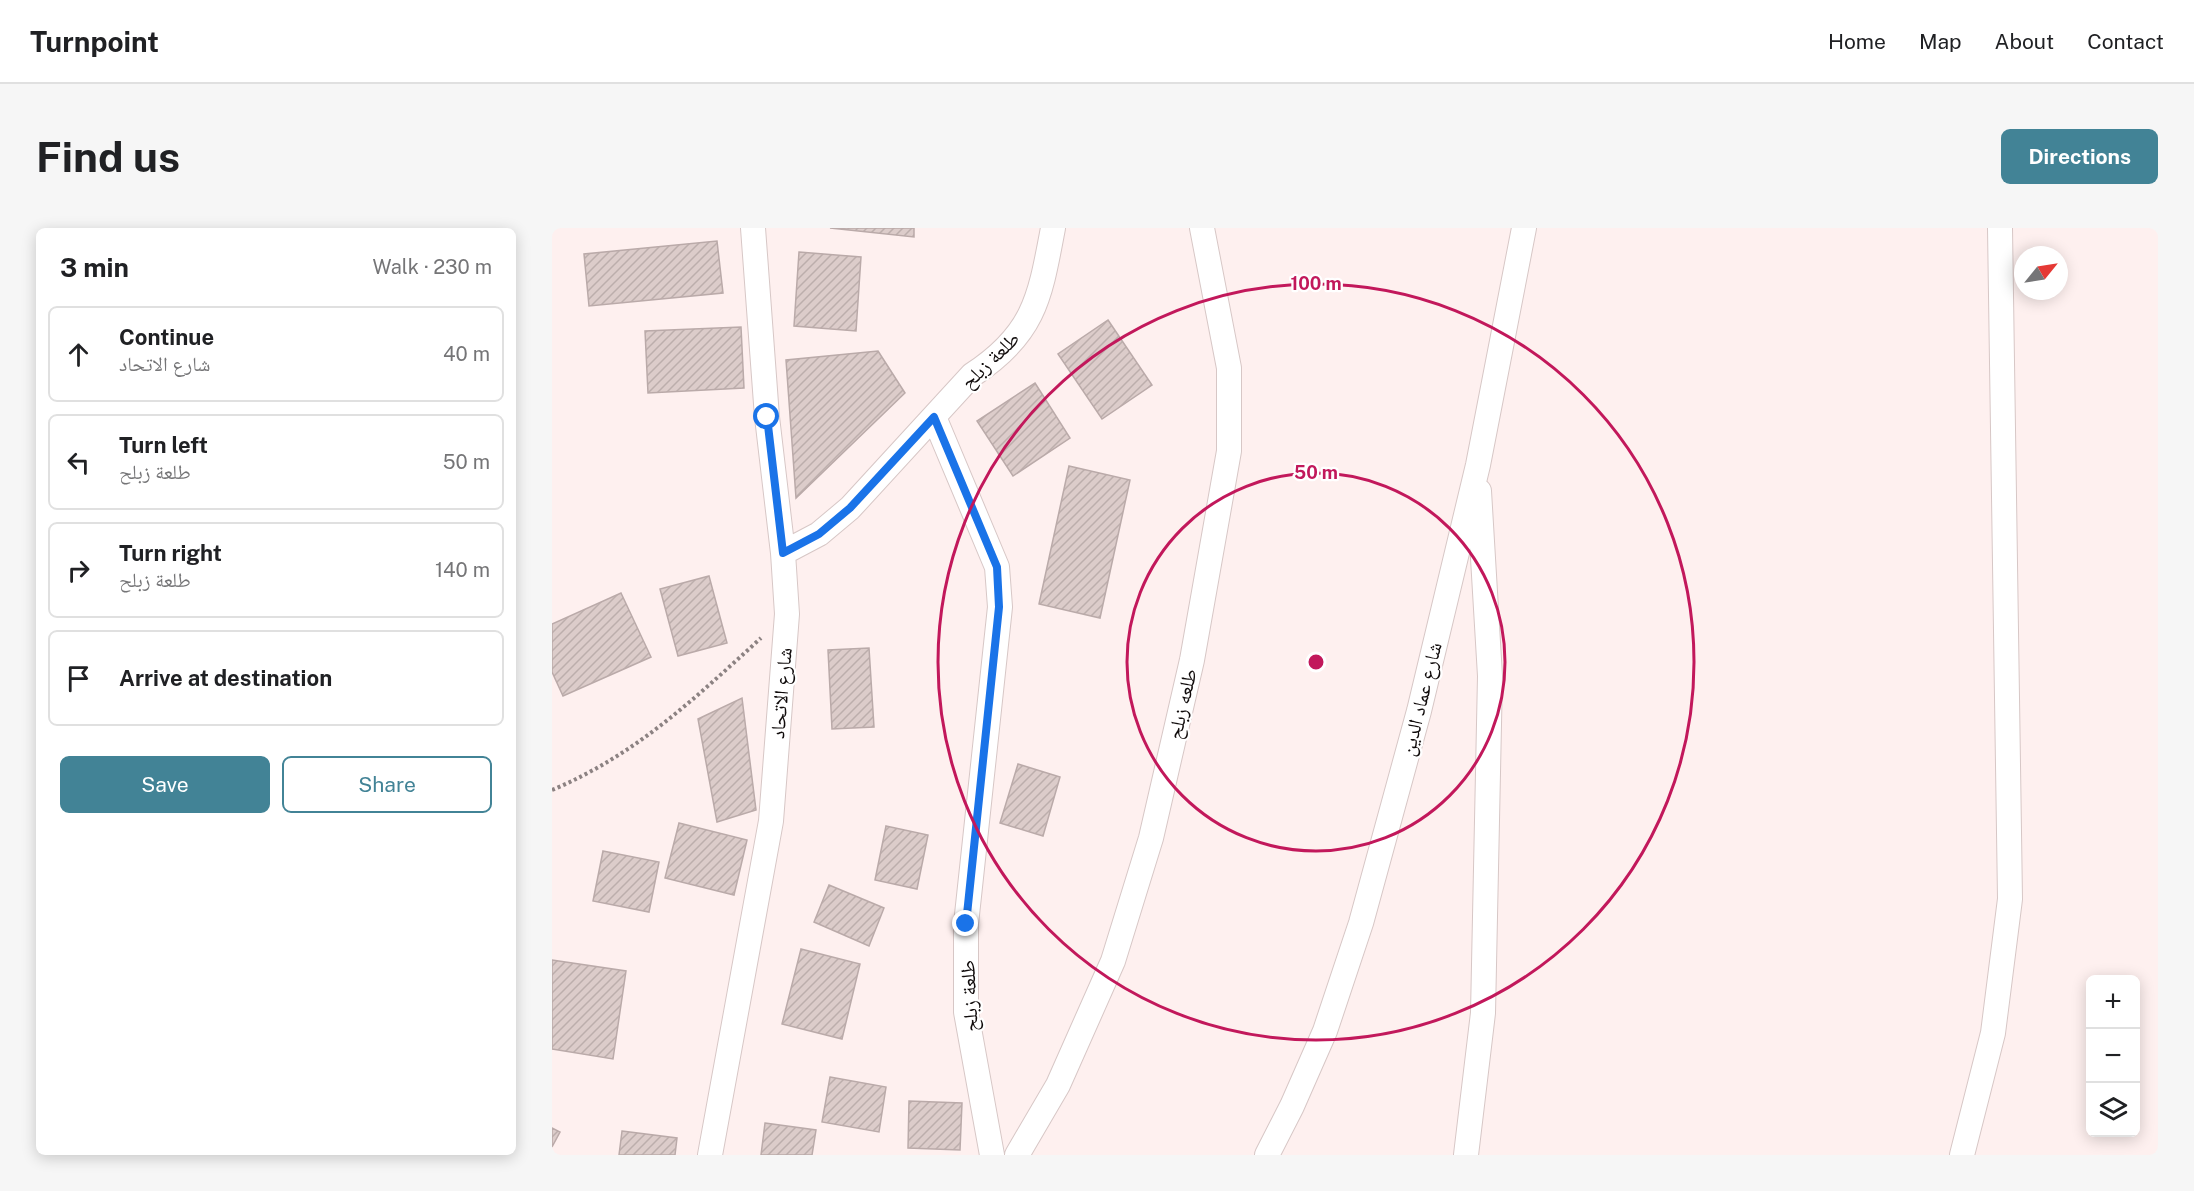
<!DOCTYPE html>
<html lang="en">
<head>
<meta charset="utf-8">
<style>
  body { margin:0; font-family:"Public Sans","Noto Naskh Arabic",sans-serif; background:#f6f6f6; color:#202124 }
  .controls { position:absolute; right:18px; bottom:18px; display:grid; overflow:hidden; border-radius:9px; box-shadow:0 3px 15px #0003 }
  .controls button { width:54px; height:54px; display:grid; place-items:center; padding:0; border:0; border-bottom:2px solid #e0e0e0; background:#fff; color:#202124; font:30px sans-serif }
  .compass { position:absolute; left:1462px; top:18px; width:54px; height:54px; border-radius:50%; background:#fff; box-shadow:0 3px 15px #0003; rotate:60deg }
  .stop { position:absolute; width:18px; height:18px; margin:-14px; border:4px solid #1a73e8; border-radius:50%; background:#fff }
  .stop.end { background:#1a73e8; border-color:#fff; box-shadow:0 2px 6px #0008 }
  .list { margin:0; padding:0; list-style:none }
  h2 { display:flex; justify-content:space-between; align-items:center; height:78px; margin:0; padding:0 24px; font-size:26px }
  h2 small { font-size:20px; font-weight:400; color:#757577 }
  .list li { display:grid; grid-template-columns:39px 1fr auto; gap:18px; align-items:center; box-sizing:border-box; height:96px; margin:0 12px 12px; padding:0 12px; border:2px solid #e0e0e0; border-radius:9px }
  .list b { display:block; font-size:22px; white-space:nowrap }
  .list p { margin:0; font-size:20px; white-space:nowrap; color:#757577 }
  .list em { font-size:20px; font-style:normal; color:#757577 }
  .actions { display:flex; gap:12px; padding:18px 24px }
  .actions a { flex:1; padding:14px 0; border:2px solid #428396; border-radius:9px; text-align:center; font-size:21px; color:#428396 }
  .actions .main { background:#428396; color:#fff }
  .icon { flex:none; width:33px; height:33px; fill:none; stroke:currentColor; stroke-width:2; stroke-linecap:round; stroke-linejoin:round }
  .map { position:relative; flex:none; width:1606px; height:927px; overflow:hidden; border-radius:9px }
  header { display:flex; align-items:center; gap:36px; box-sizing:border-box; height:84px; padding:0 30px; background:#fff; border-bottom:2px solid #e0e0e0 }
  header strong { font-size:28px }
  nav { display:flex; gap:33px; margin-inline-start:auto; font-size:21px }
  .intro { display:flex; align-items:center; justify-content:space-between; box-sizing:border-box; height:144px; padding:0 36px }
  h1 { margin:0; font-size:42px }
  .button { padding:15px 27px; border-radius:9px; background:#428396; color:#fff; font-size:21px; font-weight:700 }
  main { display:flex; gap:36px; padding:0 36px }
  aside { flex:1; background:#fff; border-radius:9px; box-shadow:0 3px 15px #0003 }
  .map>svg:first-child { display:block }
</style>
</head>
<body>
<header>
<strong>Turnpoint</strong>
<nav><a>Home</a><a>Map</a><a>About</a><a>Contact</a></nav>
</header>
<div class="intro"><h1>Find us</h1><a class="button">Directions</a></div>
<main>
<aside>
<h2>3 min<small>Walk · 230 m</small></h2>
<ul class="list">
<li><svg class="icon" aria-label="ahead" viewBox="0 0 24 24"><path d="M12 20V5M6 11l6-6 6 6"/></svg><div><b>Continue</b><p>شارع الاتحاد</p></div><em>40 m</em></li>
<li><svg class="icon" aria-label="left" viewBox="0 0 24 24"><path d="M17 20v-9H6M10 6l-5 5 5 5"/></svg><div><b>Turn left</b><p>طلعة زبلح</p></div><em>50 m</em></li>
<li><svg class="icon" aria-label="right" viewBox="0 0 24 24"><path d="M7 20v-9h11M14 6l5 5-5 5"/></svg><div><b>Turn right</b><p>طلعة زبلح</p></div><em>140 m</em></li>
<li><svg class="icon" aria-label="arrive" viewBox="0 0 24 24"><path d="M6 21V4h12l-3 4 3 4H6"/></svg><div><b>Arrive at destination</b></div></li>
</ul>
<div class="actions"><a class="main">Save</a><a>Share</a></div>
</aside>
<div class="map">
<svg width="1606" height="927" viewBox="0 0 1606 927">
  <defs>
    <pattern id="building-hatch" width="6" height="6" patternUnits="userSpaceOnUse" patternTransform="scale(1.5)"><rect width="6" height="6" fill="#dcccca"/><path d="M-1 1l2-2M0 6l6-6M5 7l2-2" fill="none" stroke="#bcaeac"/></pattern>
  </defs>
  <rect width="100%" height="100%" fill="#fef0ef"/>
  <path fill="url(#building-hatch)" stroke="#baaaa9" stroke-width="1.5" d="M278,0H362V9Z
    M165,13L171,65L37,78L32,26Z
    M247,24L309,29L304,103L242,98Z
    M556,92L600,157L550,191L506,126Z
    M189,99L192,160L96,165L93,103Z
    M326,123L353,165L244,270L234,132Z
    M483,155L518,210L461,248L425,193Z
    M517,238L578,252L548,390L487,376Z
    M157,348L175,415L126,428L108,361Z
    M69,365L99,429L11,468L0,444V396Z
    M317,420L322,499L280,501L276,422Z
    M190,470L204,582L165,594L146,491Z
    M466,536L508,549L491,608L448,595Z
    M127,595L195,612L182,667L113,650Z
    M334,598L376,607L365,661L323,652Z
    M51,623L107,634L97,684L41,673Z
    M277,657L332,680L317,718L262,694Z
    M249,721L308,736L290,811L230,796Z
    M0,732L74,743L61,831L0,821Z
    M278,849L334,859L327,904L270,894Z
    M357,873L410,875L408,922L356,920Z
    M213,895L264,902L260,927H209Z
    M0,900L8,904L0,919Z
    M70,903L125,910L123,927H67Z"/>
  <g fill="none" stroke-linecap="round" stroke-linejoin="round">
    <defs>
      <path id="minor" d="M382,189L445,339L448,379L414,696V784L440,927
        M231,325L267,306L298,280L420,147C483,106 488,69 501,0
        M158,927L219,593L235,386L231,325L215,189L201,0
        M465,927L506,857L561,733L599,610L640,432L677,223V140L650,0
        M715,927L740,878L773,803L809,695L867,483L926,237L972,0
        M914,927L931,785L938,448L927,263
        M1410,927L1441,805L1458,671L1448,0"/>
    </defs>
    <use href="#minor" stroke="#d7c7c6" stroke-width="26"/>
    <path stroke="#8c8282" stroke-width="4" stroke-dasharray="3 3" stroke-linecap="butt" d="M0,562C85,526 142,471 209,410"/>
    <use href="#minor" stroke="#fff" stroke-width="24"/>
  </g>
  <g fill="none" stroke-linecap="round" stroke-linejoin="round">
    <path stroke="#1a73e8" stroke-width="8" d="M215,189L231,325L267,306L298,280L382,189L445,339L447,379L414,696"/>
  </g>
  <g fill="none" stroke="#c2185b" stroke-width="3">
    <circle cx="764" cy="434" r="189"/>
    <circle cx="764" cy="434" r="378"/>
  </g>
  <g text-anchor="middle" stroke-width="4.5" stroke-linejoin="round" paint-order="stroke">
    <g font-size="20" fill="#100b0b" stroke="#fff">
      <text transform="translate(438 132) rotate(-44)" y="7">طلعة زبلح</text>
      <text transform="translate(229 465) rotate(-85)" y="7">شارع الاتحاد</text>
      <text transform="translate(869 471) rotate(-76)" y="7">شارع عماد الدين</text>
      <text transform="translate(630 476) rotate(-77)" y="7">طلعه زبلح</text>
      <text transform="translate(417 768) rotate(-93)" y="7">طلعة زبلح</text>
    </g>
  </g>
  <circle cx="764" cy="434" r="9" fill="#c2185b" stroke="#fff" stroke-width="3"/>
  <g font-size="18" text-anchor="middle" font-weight="bold" fill="#c2185b" stroke="#fff" stroke-width="4.5" stroke-linejoin="round" paint-order="stroke">
    <text x="764" y="62">100 m</text>
    <text x="764" y="251">50 m</text>
  </g>
</svg>
<div class="controls">
<button>+</button>
<button>−</button>
<button><svg class="icon" aria-label="layers" viewBox="0 0 24 24"><path d="M12 4l9 5-9 5-9-5zM3 14l9 5 9-5"/></svg></button>
</div>
<svg class="compass" viewBox="-18 -18 36 36"><path d="M0-13l5 13h-10z" fill="#e53935"/><path d="M0 13l5-13h-10z" fill="#757577"/></svg>
<div class="stop" style="left:215px;top:189px"></div>
<div class="stop end" style="left:414px;top:696px"></div>
</div>
</main>
</body>
</html>
